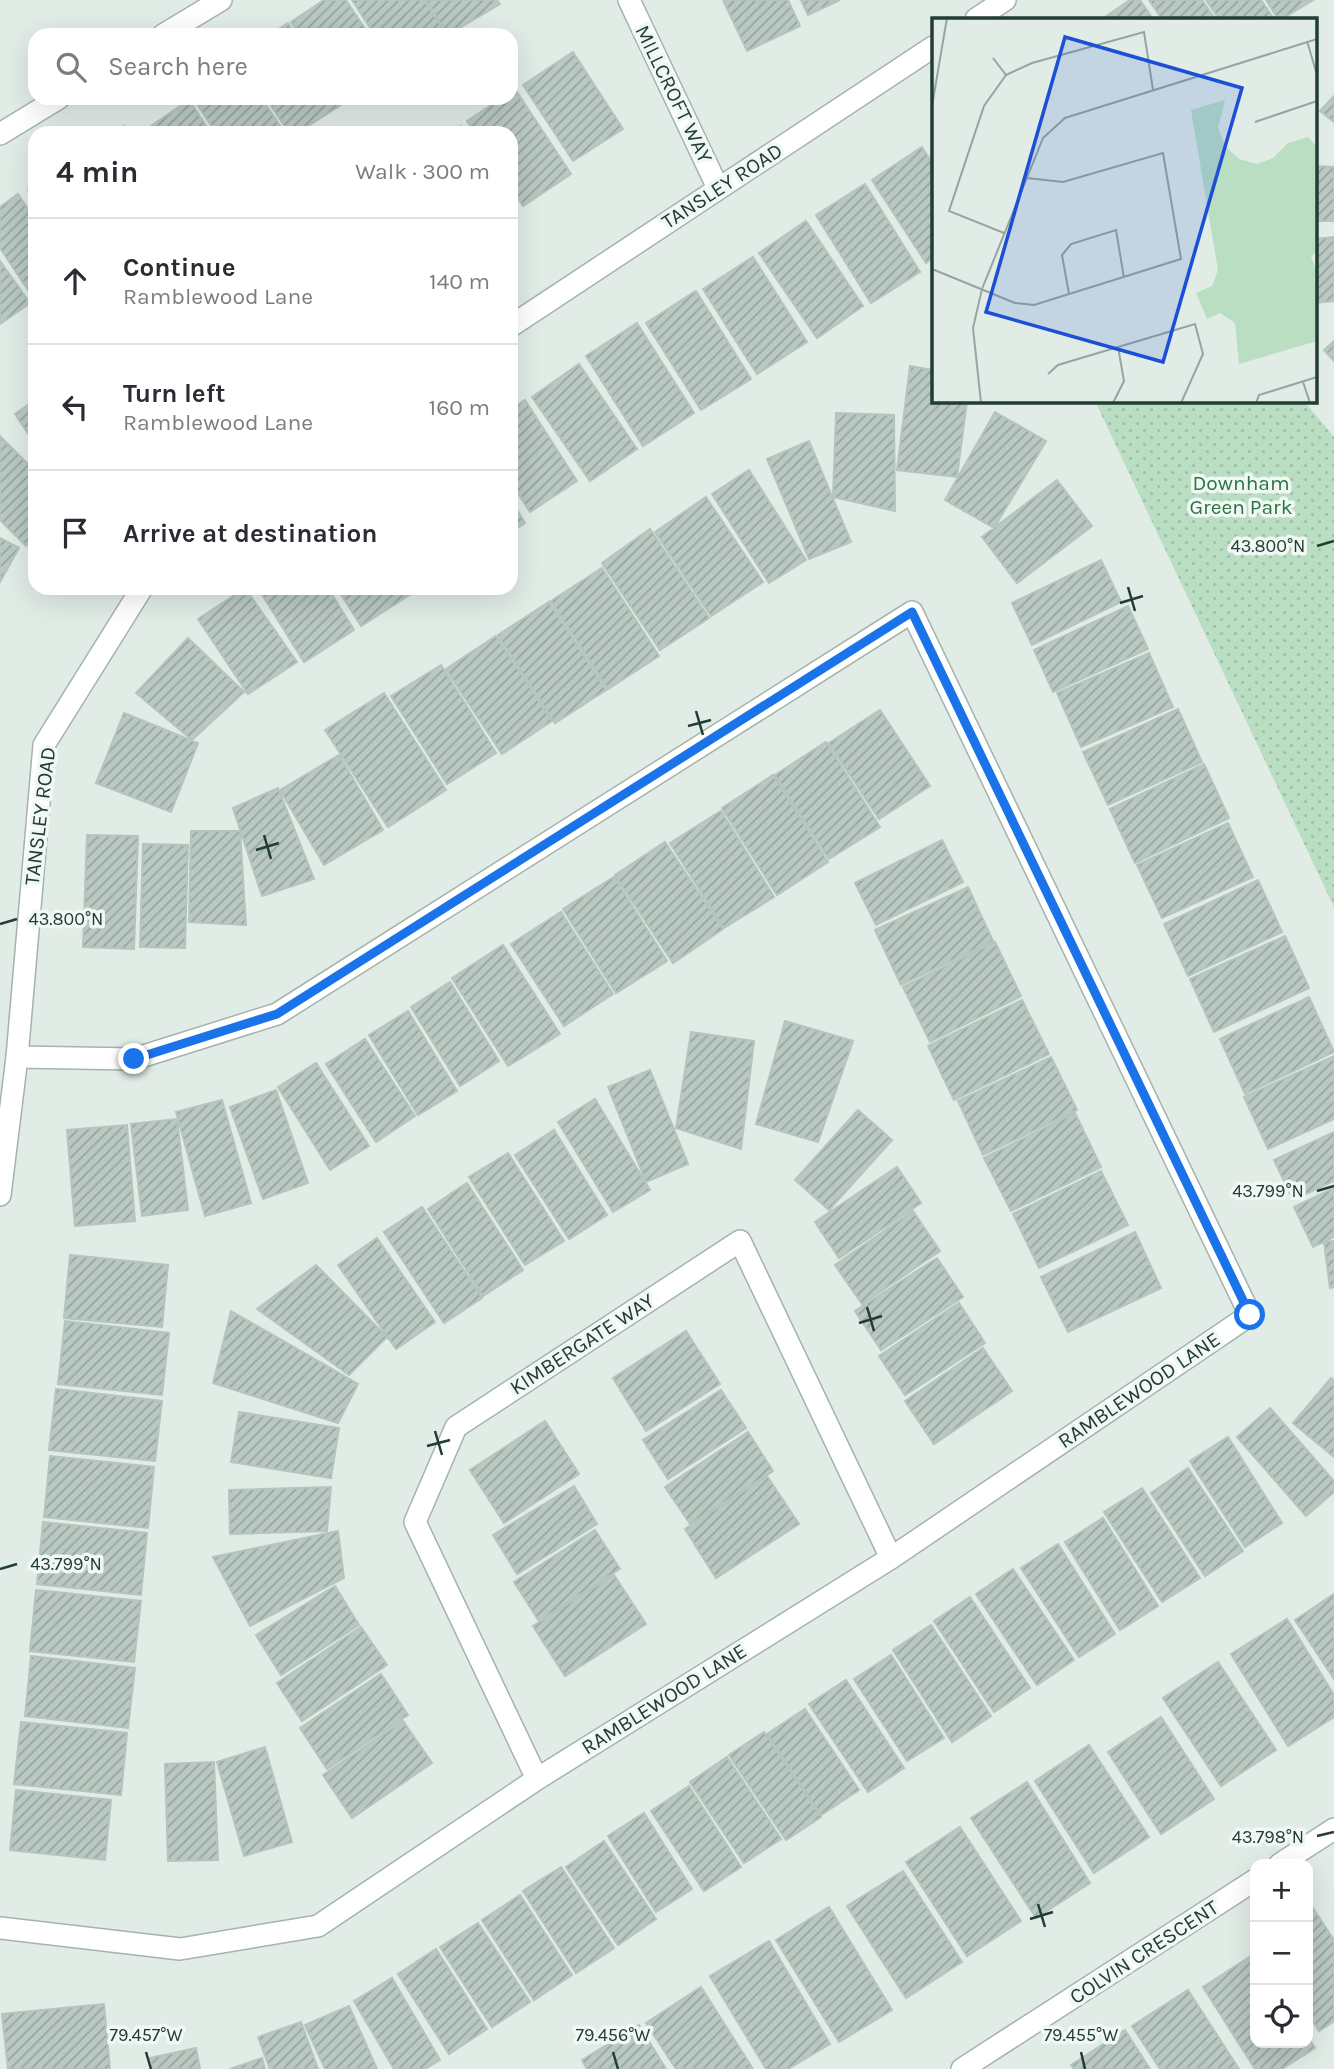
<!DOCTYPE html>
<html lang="en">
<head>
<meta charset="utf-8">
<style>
  body { margin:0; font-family:Karla,sans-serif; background:#f7f7f7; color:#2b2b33 }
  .controls { position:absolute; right:21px; bottom:21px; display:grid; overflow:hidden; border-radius:14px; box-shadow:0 7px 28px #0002 }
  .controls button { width:63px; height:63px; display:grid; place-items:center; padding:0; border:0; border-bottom:2px solid #e1e1e2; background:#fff; color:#2b2b33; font:35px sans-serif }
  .stop { position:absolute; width:21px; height:21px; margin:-16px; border:5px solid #1a73e8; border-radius:50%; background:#fff }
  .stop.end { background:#1a73e8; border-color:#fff; box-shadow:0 2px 7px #0008 }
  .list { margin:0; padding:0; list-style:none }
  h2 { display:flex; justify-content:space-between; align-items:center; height:91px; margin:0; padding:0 28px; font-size:30px }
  h2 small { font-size:23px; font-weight:400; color:#7c7c81 }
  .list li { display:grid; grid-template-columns:46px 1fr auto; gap:21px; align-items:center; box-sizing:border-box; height:126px; padding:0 28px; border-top:2px solid #e1e1e2 }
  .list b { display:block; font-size:26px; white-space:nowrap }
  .list p { margin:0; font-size:23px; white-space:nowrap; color:#7c7c81 }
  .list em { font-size:23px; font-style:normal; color:#7c7c81 }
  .icon { flex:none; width:38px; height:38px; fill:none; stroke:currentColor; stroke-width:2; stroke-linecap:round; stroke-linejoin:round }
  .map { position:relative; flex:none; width:1334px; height:2069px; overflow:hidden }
  .search { position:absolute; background:#fff; box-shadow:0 7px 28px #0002; left:28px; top:28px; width:490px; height:77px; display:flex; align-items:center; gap:18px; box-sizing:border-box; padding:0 24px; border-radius:21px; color:#7c7c81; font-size:26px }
  .panel { position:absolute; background:#fff; box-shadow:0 7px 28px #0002; left:28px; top:126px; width:490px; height:469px; border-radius:21px }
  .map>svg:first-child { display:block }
</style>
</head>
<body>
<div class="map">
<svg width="1334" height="2069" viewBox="0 0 1334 2069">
  <defs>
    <pattern id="park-dots" width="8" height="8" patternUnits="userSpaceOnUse" patternTransform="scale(1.75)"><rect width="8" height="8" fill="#b9dec2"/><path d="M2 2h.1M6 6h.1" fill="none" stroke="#9fbfa7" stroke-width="1.8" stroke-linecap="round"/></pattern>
    <pattern id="building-hatch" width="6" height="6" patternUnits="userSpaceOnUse" patternTransform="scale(1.75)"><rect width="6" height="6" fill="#b9c9c2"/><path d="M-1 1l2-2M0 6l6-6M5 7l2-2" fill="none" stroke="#96a49e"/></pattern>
  </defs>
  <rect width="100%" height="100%" fill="#e1ece6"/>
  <path fill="url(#park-dots)" d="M1095,401H1304L1334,437V907Z"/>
  <path fill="url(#building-hatch)" stroke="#b3c5bd" stroke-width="2" d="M324,0H346L369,35H300L291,22Z
    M352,0H424L447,35H375Z
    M426,0H497L500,4L448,35Z
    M723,0H788L800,26L747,51Z
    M801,0H840L808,15Z
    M1130,0H1140L1153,19H1102Z
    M1149,0H1202L1215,19H1162Z
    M1206,0H1261L1274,19H1219Z
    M1266,0H1313L1282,19H1278Z
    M288,23L296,35H269Z
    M573,52L623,129L573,161L523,85Z
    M515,89L571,174L523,206L511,188V133H475L467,121L502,98H511V92Z
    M1334,96V122L1320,111Z
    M193,98H261L285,133H216Z
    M266,98H336L341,105L297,133H289Z
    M189,100L211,133H141Z
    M124,126L129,133H114Z
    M461,126L466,133H450Z
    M922,147L933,164V258L926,263L872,180Z
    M1315,166L1334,167V221H1315Z
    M865,184L920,272L871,303L816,215Z
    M35,186V201L28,190Z
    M18,194L35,219L34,299L0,248V207Z
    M806,221L863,306L817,338L759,253Z
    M1334,237V301L1315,303V239Z
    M753,257L807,342L757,374L703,289Z
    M0,261L30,303L0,324Z
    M696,291L751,379L701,410L646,323Z
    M637,323L694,413L643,446L586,356Z
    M1334,341V361L1324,350Z
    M579,364L637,449L590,481L532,397Z
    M910,366L933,370V401H967L957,477L897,470Z
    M35,400V444L15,414Z
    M525,400L577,481L530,512L511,482V409Z
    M995,412L1046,441L994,528L945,500Z
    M836,413L894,415L895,511L833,497Z
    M0,436L35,471V538L26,546L0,520Z
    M809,441L851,542L809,559L767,459Z
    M749,470L806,560L769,583L712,494Z
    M1057,480L1092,526L1017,583L982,537Z
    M706,497L763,582L711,616L655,532Z
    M511,500L525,523L511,532Z
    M650,529L709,618L660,650L602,563Z
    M0,538L19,548L0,582Z
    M1101,560L1121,602L1032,645L1012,603Z
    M602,568L659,656L608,689L551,601Z
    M245,588L297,662L248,694L198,619Z
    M258,588H328L354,630L304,662Z
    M337,588H407L411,594L361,626Z
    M549,602L606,690L555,723L498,635Z
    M1128,606L1148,649L1053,692L1034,650Z
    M496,636L552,721L502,754L446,669Z
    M188,638L244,692L192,740L136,693Z
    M1149,653L1173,707L1081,747L1057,693Z
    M441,665L496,753L447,784L391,696Z
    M384,693L446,790L388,827L325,730Z
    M1178,709L1202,762L1108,805L1083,752Z
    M880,710L930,786L879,819L829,743Z
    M124,713L198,743L171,812L96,783Z
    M826,742L880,827L829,859L775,775Z
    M339,755L383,830L324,865L280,790Z
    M1204,764L1229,818L1135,863L1110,809Z
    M773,775L828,862L777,895L722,808Z
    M278,788L314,879L262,896L233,808Z
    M721,811L774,897L724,928L670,843Z
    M1228,823L1253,877L1162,918L1137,865Z
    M191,831H240L246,925L189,922Z
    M87,835L138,836L134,949L83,947Z
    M942,840L963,882L876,925L855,883Z
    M665,842L723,929L673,963L615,875Z
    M143,844L188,845L185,948L140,947Z
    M614,877L667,961L616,993L563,909Z
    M1258,880L1282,932L1188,976L1164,924Z
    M968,887L993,941L901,985L875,930Z
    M561,912L613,994L564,1026L511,944Z
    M1285,936L1309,988L1214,1032L1190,979Z
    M995,942L1021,996L930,1042L903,987Z
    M503,945L560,1034L508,1066L452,978Z
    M450,982L499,1061L460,1086L411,1007Z
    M1309,997L1334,1052L1245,1094L1220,1039Z
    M1022,1000L1049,1054L954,1100L928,1046Z
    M408,1011L457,1091L418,1115L369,1035Z
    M785,1021L853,1041L818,1142L756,1124Z
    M691,1032L754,1041L741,1149L676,1128Z
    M365,1039L415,1116L376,1142L326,1064Z
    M1334,1056V1119L1268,1149L1244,1097Z
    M1051,1057L1077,1110L983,1155L958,1101Z
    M316,1063L369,1146L330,1170L278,1087Z
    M650,1070L688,1164L646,1182L608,1087Z
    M276,1090L308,1183L263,1199L230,1107Z
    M595,1099L650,1190L613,1212L558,1122Z
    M222,1100L251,1203L205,1216L176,1112Z
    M858,1110L892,1140L829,1210L795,1180Z
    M1075,1113L1101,1167L1011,1211L984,1158Z
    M177,1119L188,1210L142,1216L131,1124Z
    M127,1125L135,1221L75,1226L67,1130Z
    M554,1130L607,1215L569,1239L515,1155Z
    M1334,1132V1181L1293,1200L1274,1160Z
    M508,1153L564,1241L525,1265L469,1177Z
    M897,1167L921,1203L839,1258L815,1222Z
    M1101,1171L1128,1225L1039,1268L1013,1214Z
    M467,1183L523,1270L483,1296L428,1209Z
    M1334,1188V1237L1313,1247L1294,1207Z
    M422,1207L482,1298L444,1323L384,1232Z
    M913,1211L940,1251L862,1304L835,1265Z
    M1135,1232L1161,1288L1068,1332L1041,1277Z
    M377,1238L435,1322L396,1349L338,1265Z
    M1334,1241V1287L1330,1288L1324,1242Z
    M70,1255L168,1265L162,1327L64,1318Z
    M937,1258L963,1297L881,1350L855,1311Z
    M316,1265L387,1337L349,1375L257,1309Z
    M959,1303L985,1343L905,1395L879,1356Z
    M231,1311L358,1384L338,1423L213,1383Z
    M65,1321L169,1333L162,1395L58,1384Z
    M686,1331L720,1384L646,1431L613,1378Z
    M983,1348L1012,1391L934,1444L905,1401Z
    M1331,1378L1334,1381V1457L1293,1423Z
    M56,1389L162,1401L155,1461L49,1450Z
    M721,1390L746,1428L668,1479L643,1440Z
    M1270,1408L1334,1481V1492L1306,1516L1237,1437Z
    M239,1412L339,1428L331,1478L231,1462Z
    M545,1421L579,1474L504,1523L470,1470Z
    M748,1432L773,1471L690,1524L665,1487Z
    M1228,1437L1282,1523L1245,1547L1190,1461Z
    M50,1456L154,1467L148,1528L44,1517Z
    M1188,1468L1243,1551L1205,1576L1151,1493Z
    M767,1476L799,1524L716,1578L685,1529Z
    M574,1486L597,1524L517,1574L493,1535Z
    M331,1487L327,1531L230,1534L229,1490Z
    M1142,1488L1200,1578L1162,1602L1104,1512Z
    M1103,1518L1158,1606L1120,1630L1065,1542Z
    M43,1522L147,1533L141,1595L37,1584Z
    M595,1530L620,1569L539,1621L514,1582Z
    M338,1531L344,1578L250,1626L213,1557Z
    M1058,1544L1115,1634L1079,1657L1021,1568Z
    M1013,1569L1074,1660L1037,1685L976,1594Z
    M614,1575L646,1624L565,1676L533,1626Z
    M335,1586L359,1625L281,1675L256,1635Z
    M36,1590L141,1601L134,1662L30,1651Z
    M1334,1594V1679L1295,1620Z
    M970,1597L1030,1688L994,1712L934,1621Z
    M1287,1619L1334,1695V1717L1288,1746L1231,1654Z
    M931,1625L991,1716L952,1742L893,1650Z
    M361,1627L387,1665L302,1721L277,1683Z
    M891,1655L944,1738L907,1761L854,1679Z
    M31,1656L135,1668L128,1728L25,1716Z
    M1218,1662L1276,1750L1221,1786L1163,1698Z
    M381,1674L408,1715L327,1769L300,1728Z
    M846,1680L904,1768L868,1792L809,1704Z
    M805,1709L859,1790L821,1815L767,1734Z
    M1161,1717L1214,1799L1161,1834L1108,1752Z
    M403,1721L432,1763L352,1818L323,1775Z
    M21,1722L127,1733L121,1795L14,1784Z
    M764,1732L821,1817L786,1840L729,1755Z
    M1089,1745L1149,1837L1094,1873L1035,1781Z
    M265,1747L292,1842L244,1856L217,1762Z
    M727,1757L781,1839L744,1863L690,1782Z
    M214,1762L218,1860L168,1861L165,1764Z
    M1027,1782L1090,1883L1036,1918L971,1818Z
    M689,1786L741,1867L704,1891L651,1811Z
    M16,1790L111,1800L105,1860L10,1850Z
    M644,1813L692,1889L656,1912L608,1836Z
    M960,1827L1021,1921L967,1956L906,1862Z
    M604,1841L656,1919L618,1945L566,1867Z
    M561,1867L614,1948L576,1973L523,1891Z
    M903,1871L962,1962L906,1998L847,1906Z
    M520,1895L572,1975L534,2000L482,1920Z
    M829,1907L892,2010L839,2042L776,1940Z
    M1313,1908L1334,1940V2021L1319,2031L1308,2014V1911Z
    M478,1923L530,2002L492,2027L440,1947Z
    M769,1941L830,2044L788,2069H766L710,1976Z
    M436,1949L487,2029L449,2054L398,1974Z
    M1254,1954L1255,2043H1308V2037L1315,2048L1282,2069H1255L1203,1987Z
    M392,1978L440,2060L425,2069H394L354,2001Z
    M701,1987L753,2069H676L646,2023Z
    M1188,1990L1239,2069H1160L1132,2026Z
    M104,2004L110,2069H8L2,2014Z
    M349,2006L377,2069H325L305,2025Z
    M301,2022L318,2069H270L258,2037Z
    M639,2025L666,2069H587L582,2060Z
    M1125,2030L1150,2069H1074L1071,2065Z
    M196,2048L200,2069H153L150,2058Z
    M262,2058L265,2069H230Z"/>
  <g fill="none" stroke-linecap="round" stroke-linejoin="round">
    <defs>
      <path id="minor" d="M629,0L718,188
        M163,35L221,0
        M0,134L59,98
        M537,1779L415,1522L456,1427L740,1241L891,1558
        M1280,1864L1334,1829
        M0,1928L180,1949L318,1926L537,1779L891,1558L1250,1315L912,612L277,1014L134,1059L17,1057
        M962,2069L1255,1880"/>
      <path id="tertiary" d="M976,19L1005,0
        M511,326L933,47
        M0,1195L17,1057L44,745L142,588"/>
    </defs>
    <use href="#minor" stroke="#a4b4ad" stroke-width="24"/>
    <use href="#tertiary" stroke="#a4b4ad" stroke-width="24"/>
    <use href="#minor" stroke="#fff" stroke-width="21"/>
    <use href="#tertiary" stroke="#fff" stroke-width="21"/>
  </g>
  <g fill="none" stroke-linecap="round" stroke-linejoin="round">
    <path stroke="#1a73e8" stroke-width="9" d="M134,1059L277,1014L912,612L1250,1315"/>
  </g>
  <path fill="none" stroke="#213d34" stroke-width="2.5" d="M1317,546L1334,541M1128,587L1135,611M1120,603L1143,596M696,711L703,735M688,726L711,720M264,835L271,859M256,850L279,843M0,924L17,919M1317,1191L1334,1186M867,1307L874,1331M859,1323L882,1316M435,1431L442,1455M427,1446L450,1440M0,1569L17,1564M1317,1836L1334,1832M1038,1904L1045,1927M1030,1919L1053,1912M146,2052L151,2069M613,2052L618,2069M1081,2052L1085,2069"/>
  <g text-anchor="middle" stroke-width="7" stroke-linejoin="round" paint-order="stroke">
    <g font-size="21" fill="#213d34" stroke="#f1f8f4">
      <text transform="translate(674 94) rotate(64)" y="7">MILLCROFT WAY</text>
      <text transform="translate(722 186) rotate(-33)" y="7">TANSLEY ROAD</text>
      <text transform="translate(40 816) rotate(-83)" y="7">TANSLEY ROAD</text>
      <text transform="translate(582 1344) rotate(-33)" y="7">KIMBERGATE WAY</text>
      <text transform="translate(1139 1390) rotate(-34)" y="7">RAMBLEWOOD LANE</text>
      <text transform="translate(664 1699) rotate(-32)" y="7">RAMBLEWOOD LANE</text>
      <text transform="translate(1144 1952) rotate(-33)" y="7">COLVIN CRESCENT</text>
    </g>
    <g font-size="21" fill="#2a7445" stroke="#f1f8f4">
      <text x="1241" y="490">Downham<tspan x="1241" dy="24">Green Park</tspan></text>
    </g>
  </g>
  <g transform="translate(932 18)">
    <rect width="385" height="385" fill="#e1ece6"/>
    <path d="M293,82L286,110L293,128L307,141L325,146L341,140L356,125L376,119L385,129V235L379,238L385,254V323L307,346L303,305L288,295L275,301L264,275L280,268L286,252L259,92Z" fill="#b9dec2"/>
    <path fill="none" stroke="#94a69f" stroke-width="2" d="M375,23L385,57M61,40L74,57M0,88L15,0M323,104L385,83M72,215L17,193L52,88L74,57L100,45L212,14L221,72M0,251L83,285L102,287L249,241L231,135L131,164L95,160M137,276L130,237L139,226L184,212L192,260M116,356L126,347L263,306L271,336L249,385M371,364L378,385M49,385L41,310L50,271L111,120L133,100L385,21M181,385L192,363L186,329M324,385L327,377L385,359"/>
    <path fill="#1d4ed8" fill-opacity="0.15" stroke="#1d4ed8" stroke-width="3.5" d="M133,19L310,70L231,344L54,294Z"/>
    <rect width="385" height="385" fill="none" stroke="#213d34" stroke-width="3.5"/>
  </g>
  <g font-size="18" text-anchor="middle" fill="#213d34" stroke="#f1f8f4" stroke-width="7" stroke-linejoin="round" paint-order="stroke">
    <text x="1268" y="552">43.800°N</text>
    <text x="66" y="925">43.800°N</text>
    <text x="1268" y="1197">43.799°N</text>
    <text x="66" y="1570">43.799°N</text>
    <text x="1268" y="1843">43.798°N</text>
    <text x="146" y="2041">79.457°W</text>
    <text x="613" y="2041">79.456°W</text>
    <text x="1081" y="2041">79.455°W</text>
  </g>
</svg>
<div class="controls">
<button>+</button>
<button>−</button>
<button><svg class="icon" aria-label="locate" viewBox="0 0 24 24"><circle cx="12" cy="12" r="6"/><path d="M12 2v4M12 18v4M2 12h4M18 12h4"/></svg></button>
</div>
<div class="stop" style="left:1250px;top:1315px"></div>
<div class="stop end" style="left:134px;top:1059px"></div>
<div class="search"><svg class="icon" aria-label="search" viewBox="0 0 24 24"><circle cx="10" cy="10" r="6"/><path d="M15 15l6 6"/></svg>Search here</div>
<section class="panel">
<h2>4 min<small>Walk · 300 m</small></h2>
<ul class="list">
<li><svg class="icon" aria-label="ahead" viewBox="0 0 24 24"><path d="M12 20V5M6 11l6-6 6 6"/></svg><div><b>Continue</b><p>Ramblewood Lane</p></div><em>140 m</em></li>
<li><svg class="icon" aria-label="left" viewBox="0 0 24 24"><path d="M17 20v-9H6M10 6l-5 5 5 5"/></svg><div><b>Turn left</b><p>Ramblewood Lane</p></div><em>160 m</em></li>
<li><svg class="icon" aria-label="arrive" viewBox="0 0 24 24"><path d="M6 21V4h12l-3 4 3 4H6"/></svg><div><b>Arrive at destination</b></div></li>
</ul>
</section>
</div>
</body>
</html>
